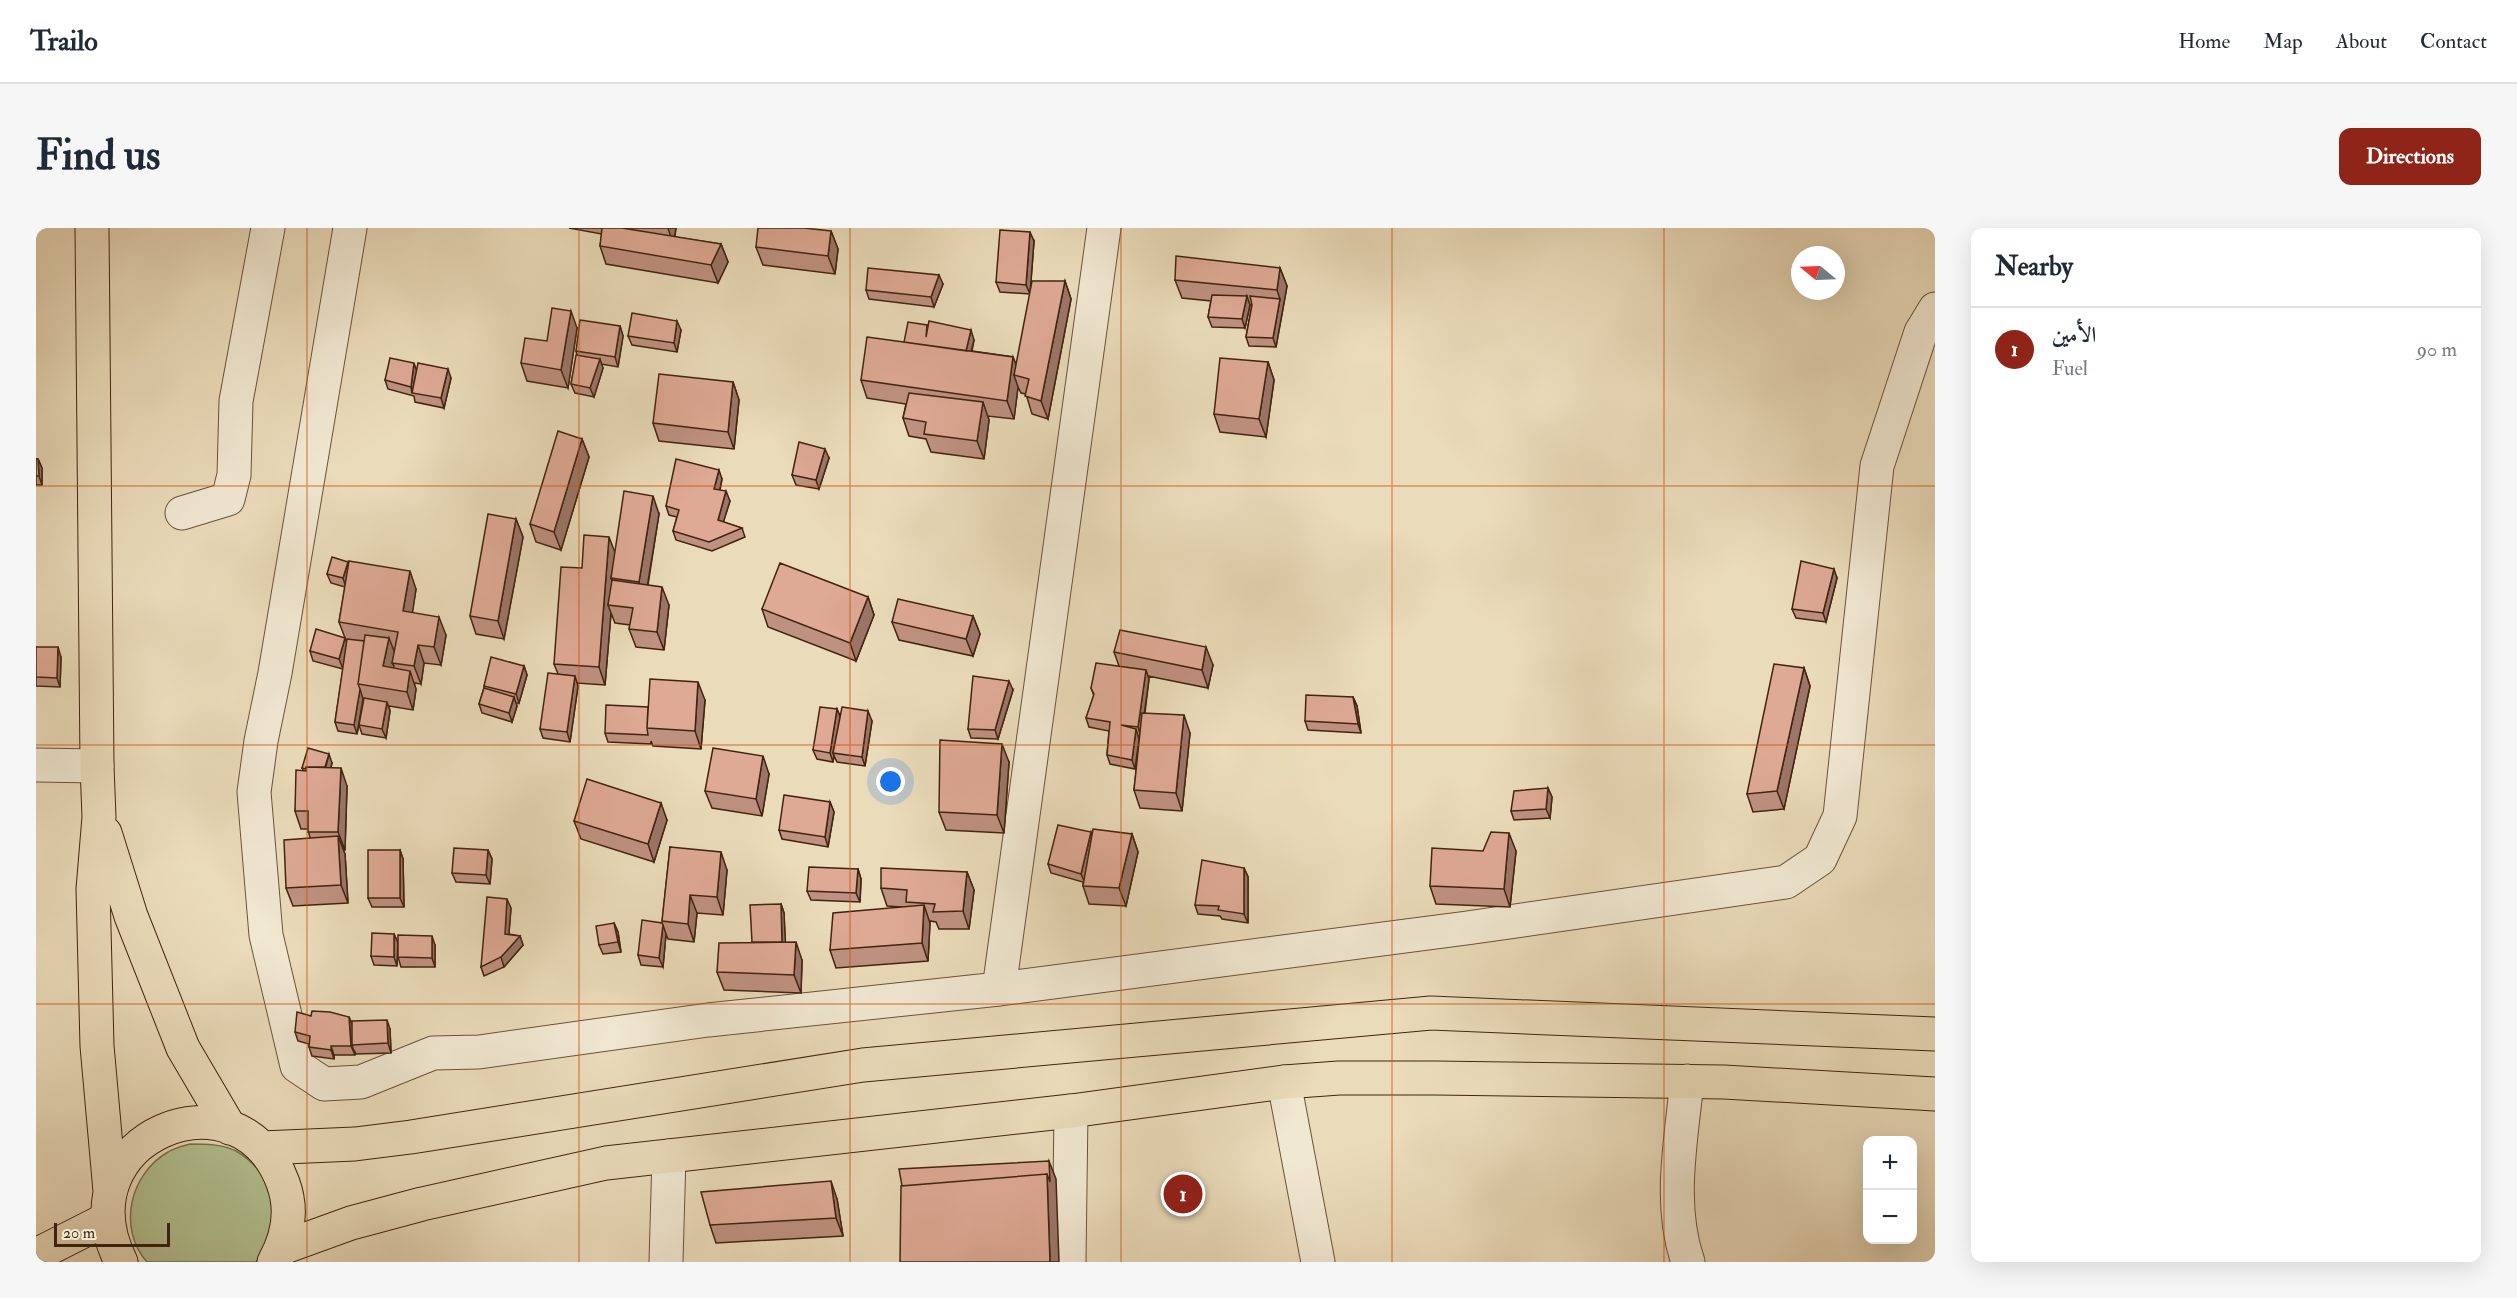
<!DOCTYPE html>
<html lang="en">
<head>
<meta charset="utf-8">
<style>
  body { margin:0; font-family:"IM FELL Double Pica",Amiri,serif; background:#f6f6f7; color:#1f2937 }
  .controls { position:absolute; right:18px; bottom:18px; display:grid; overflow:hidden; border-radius:12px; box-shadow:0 6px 24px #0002 }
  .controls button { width:54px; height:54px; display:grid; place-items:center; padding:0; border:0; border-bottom:2px solid #e0e1e3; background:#fff; color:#1f2937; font:30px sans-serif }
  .compass { position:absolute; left:1755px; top:18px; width:54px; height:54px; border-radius:50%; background:#fff; box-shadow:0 6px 24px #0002; rotate:289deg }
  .scale { position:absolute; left:18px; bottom:15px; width:116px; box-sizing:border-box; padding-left:6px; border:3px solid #41240f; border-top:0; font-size:16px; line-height:21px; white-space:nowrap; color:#41240f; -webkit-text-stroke:4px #f1e8d2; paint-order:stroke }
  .you { position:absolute; left:855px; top:554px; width:21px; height:21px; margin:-15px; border:4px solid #fff; border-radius:50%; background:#1a73e8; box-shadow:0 0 0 9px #1a73e833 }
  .badge { display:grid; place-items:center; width:39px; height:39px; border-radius:50%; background:#8f2418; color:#fff; font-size:20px; font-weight:700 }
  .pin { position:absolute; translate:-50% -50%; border:3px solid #fff; box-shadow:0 2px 6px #0006 }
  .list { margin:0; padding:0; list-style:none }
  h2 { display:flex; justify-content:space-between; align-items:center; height:78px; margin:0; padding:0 24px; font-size:26px }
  h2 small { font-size:20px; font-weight:400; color:#747a83 }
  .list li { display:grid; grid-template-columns:39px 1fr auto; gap:18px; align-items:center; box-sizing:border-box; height:84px; padding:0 24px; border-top:2px solid #e0e1e3 }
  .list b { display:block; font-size:22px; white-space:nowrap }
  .list p { margin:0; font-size:20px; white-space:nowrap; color:#747a83 }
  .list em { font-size:20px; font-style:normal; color:#747a83 }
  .map { position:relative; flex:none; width:1899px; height:1034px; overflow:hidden; border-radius:12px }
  header { display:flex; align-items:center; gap:36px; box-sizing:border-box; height:84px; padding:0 30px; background:#fff; border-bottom:2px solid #e0e1e3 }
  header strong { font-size:28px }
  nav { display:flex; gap:33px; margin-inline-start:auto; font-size:21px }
  .intro { display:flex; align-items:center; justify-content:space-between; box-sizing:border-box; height:144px; padding:0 36px }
  h1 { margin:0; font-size:42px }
  .button { padding:15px 27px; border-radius:12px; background:#8f2418; color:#fff; font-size:21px; font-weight:700 }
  main { display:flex; gap:36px; padding:0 36px }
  aside { flex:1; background:#fff; border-radius:12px; box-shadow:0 6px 24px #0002 }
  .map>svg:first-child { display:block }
</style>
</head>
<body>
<header>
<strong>Trailo</strong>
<nav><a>Home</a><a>Map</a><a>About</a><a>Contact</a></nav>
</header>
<div class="intro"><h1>Find us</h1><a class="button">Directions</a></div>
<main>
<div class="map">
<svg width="1899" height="1034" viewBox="0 0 1899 1034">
  <rect width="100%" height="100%" fill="#eadbba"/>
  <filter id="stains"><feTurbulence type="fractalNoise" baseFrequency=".00333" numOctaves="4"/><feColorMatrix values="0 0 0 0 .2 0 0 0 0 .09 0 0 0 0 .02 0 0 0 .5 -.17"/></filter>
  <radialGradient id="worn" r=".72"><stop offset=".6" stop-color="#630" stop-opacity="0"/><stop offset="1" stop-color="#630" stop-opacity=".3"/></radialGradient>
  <path fill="#b3c192" stroke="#7a7250" stroke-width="1.5" d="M154,916C170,916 186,916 200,923C241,946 248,999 220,1034H111C81,1000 94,946 132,924C138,920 147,918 154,916Z"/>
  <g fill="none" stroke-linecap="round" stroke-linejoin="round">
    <defs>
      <path id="minor" d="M314,0L239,445L225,513L218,564L230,707L261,838L288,856L325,854L397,825L443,824L672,792L963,761L1431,700L1750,654L1784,631L1804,588L1841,238L1885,104L1899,81
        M146,285L192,271L198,247L200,173L232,0
        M0,537L61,538
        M963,761L1068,0
        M1651,853C1645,913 1632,977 1652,1034
        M1248,854L1282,1034
        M630,1034L633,928
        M1033,1034L1035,883"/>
      <path id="major" d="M0,1027L71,991"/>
      <path id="highway" d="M56,0L61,538L63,589L57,661L61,818L74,963
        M69,605L95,688L147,820L194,900
        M226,920L319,916L375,909L827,837L1395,785L1899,806
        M246,1020L315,995L386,976L570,935L1035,883L1248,854L1303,850H1400L1688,854L1899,866
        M85,1034C23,909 204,836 247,955C257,982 252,1009 238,1034"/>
    </defs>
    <use href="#minor" stroke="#6b523a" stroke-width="35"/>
    <use href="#major" stroke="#41240f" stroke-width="35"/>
    <use href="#highway" stroke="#41240f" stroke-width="35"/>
    <use href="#minor" stroke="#f1e8d2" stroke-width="33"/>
    <use href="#major" stroke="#eadbba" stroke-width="33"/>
    <use href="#highway" stroke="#eadbba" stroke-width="33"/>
  </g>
  <path fill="#bf9180" stroke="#41240f" stroke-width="1.5" d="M533,0H640L639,9L685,16L692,34L682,55L570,36L564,18L566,6Z
    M795,3L802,21L799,46L727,37L720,19Z
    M998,13L994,66L964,64L960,54Z
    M1244,40L1251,58L1240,119L1213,118L1210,109L1216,77H1214L1209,100L1176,99L1172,89L1175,73L1146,70L1139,52Z
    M1029,53L1035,71L1012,191L996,186L990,166L985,165L982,159L978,191L952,188L953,192L948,231L895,224L890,211L873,208L867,190L870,176L831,170L825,152L868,114L891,97L892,100L938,112L936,123L977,129L980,137Z
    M907,56L898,79L833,71L830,62Z
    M584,98L587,108L582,139L565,136L567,140L558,169L539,165L535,156L541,127L540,123Z
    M541,100L532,160L491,153L485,135L511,113Z
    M645,102L641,124L596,117L592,108Z
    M1232,134L1238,152L1230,209L1184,204L1178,186Z
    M380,141L415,150L408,180L379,174L378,168L352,161L349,152Z
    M697,154L703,172L698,221L623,213L617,195Z
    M546,211L553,229L525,322L500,314L494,296Z
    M793,230L783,261L760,257L756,247Z
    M0,231H2L6,240V257H0Z
    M686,251L684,262L694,273L687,294L706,300L709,309L676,323L640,312L637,303L641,289L633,287L630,278Z
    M623,286L612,357L633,377L628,422L600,419L593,401L594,397L579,395L575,385L569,457L541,455L542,458L534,514L507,510L504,501L522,446L518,436L579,324Z
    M480,291L487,309L468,411L440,406L434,388Z
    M313,337L380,361L376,385L410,407L405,437L388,435L385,456L378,455L380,461L377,482L353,478L354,483L350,510L326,506L323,497L321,506L302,503L299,494L307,441L277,433L274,423L309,410L303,394L309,359L295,355L291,346Z
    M1801,350L1790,394L1760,390L1756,381Z
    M832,369L838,387L820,433L732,399L726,381Z
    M937,388L944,406L937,428L863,412L856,394Z
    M0,419L25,429L24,459L0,458Z
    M1078,424L1177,437L1172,460L1112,448L1113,451L1109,485L1154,505L1146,583L1104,580L1098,562L1104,508H1102L1103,511L1099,541L1074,536L1071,527L1073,503L1053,499L1050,490L1058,468L1055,460L1083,438Z
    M488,438L491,447L483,475H480L481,478L476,494L446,485L443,476L448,460V458Z
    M1768,440L1774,458L1748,581L1717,584L1711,566Z
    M977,462L962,511L935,510L932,501Z
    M1317,469L1321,478L1325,505L1272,502L1269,493Z
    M669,472L665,521L617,518L615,513V516L572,514L569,505L612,479Z
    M801,481L804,488L836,493L829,538L801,534L798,528L797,534L781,531L777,522Z
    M973,534L968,605L910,602L903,584Z
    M296,535L295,540L311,558L309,622H307L309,626L312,675L257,678L250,660L274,610L272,601H265L259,583L267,542L266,540Z
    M733,546L726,588L676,580L669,563Z
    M1512,560L1516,569L1514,590L1478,592L1475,583Z
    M794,574L798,584L792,619L746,611L743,602Z
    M631,592L618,634L545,611L538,593Z
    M1056,606H1096L1102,624L1090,678L1053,676L1047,658V654L1015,645L1012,636Z
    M634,619L691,642L687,687L661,685L658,714L632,711L630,706L627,739L605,737L602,727L626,695Z
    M364,622L367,631L368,679H336L332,670Z
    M452,622L456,631L454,656L420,654L416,645Z
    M1447,623H1480L1474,679L1400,676L1394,658Z
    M1208,640L1212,649V695L1186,691L1184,688L1162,686L1159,677Z
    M822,641L825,651L824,674L775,672L771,663Z
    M931,644L938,662L933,701H903L900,694L894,693L892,733L800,740L794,722L866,679L851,678L845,660Z
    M745,676L748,685L749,714L766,732L765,765L688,762L681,744L716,714Z
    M475,680L473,706L484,708L487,717L468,739L448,748L445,739Z
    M578,695L582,704L585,724L567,726L563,717Z
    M358,706L362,715L361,738L338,737L335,728Z
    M399,717V739H365L362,729Z
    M275,788L313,789L316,797L354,801L355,825L320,826L318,822L319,827H298V831L276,828L273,819V816L262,813L259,804Z
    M801,971L807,1008L680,1015L674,997Z"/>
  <path fill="#9b7668" stroke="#41240f" stroke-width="1.5" d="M632,0H640L637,16Z
    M795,3L802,21L799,46L792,28Z
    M994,4L998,13L994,66L990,57Z
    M685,16L692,34L682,55L675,37Z
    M1244,40L1251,58L1240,119L1237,110L1244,71L1241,62Z
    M903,47L907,56L898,79L895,69Z
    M1029,53L1035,71L1012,191L1005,173Z
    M1211,68L1214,77L1209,100L1206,91Z
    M535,83L541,100L532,160L525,142Z
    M641,93L645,102L641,124L638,115Z
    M584,98L587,108L582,139L579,129Z
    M935,102L938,112L931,140L928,131Z
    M977,129L984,147H978L982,159L978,191L971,173Z
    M564,131L567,140L558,169L554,160Z
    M1232,134L1238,152L1230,209L1223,191Z
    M378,135L381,144L376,165L375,159Z
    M412,141L415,150L408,180L405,170Z
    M697,154L703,172L698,221L692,204Z
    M947,174L953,192L948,231L941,213Z
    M546,211L553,229L525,322L518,304Z
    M789,221L793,230L783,261L780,252Z
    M2,231L6,240V257L3,248Z
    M683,242L686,251L682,270L678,261Z
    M690,263L694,273L685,302L682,292Z
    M617,268L623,286L609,372L603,354Z
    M480,291L487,309L468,411L462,393Z
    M573,309L580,327L575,350L577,356L572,377L575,385L569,457L563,439Z
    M312,334L315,343L310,360L307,350Z
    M1798,341L1801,350L1790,394L1787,385Z
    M374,343L380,361L374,401L367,383Z
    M626,359L633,377L628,422L621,404Z
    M832,369L838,387L820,433L814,415Z
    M937,388L944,406L937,428L930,411Z
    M403,389L410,407L405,437L398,419Z
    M309,410L313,419L307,441L303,431Z
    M353,410L360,428L356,435L358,438L354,456L347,438Z
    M382,417L388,435L385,456L378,438Z
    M22,419L25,429L24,459L21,450Z
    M1170,419L1177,437L1172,460L1166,442Z
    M488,438L491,447L483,475L480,466Z
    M1768,440L1774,458L1748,581L1741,563Z
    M1110,442L1113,451L1105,509L1102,499Z
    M374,443L380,461L377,482L371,464Z
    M539,448L542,458L534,514L531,504Z
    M973,453L977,462L962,511L959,502Z
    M662,454L669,472L665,521L659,503Z
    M324,461L327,471L321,506L318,497Z
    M478,469L481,478L476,494L473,485Z
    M1317,469L1321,478L1325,505L1322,496Z
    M351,474L354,483L350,510L346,501Z
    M801,481L805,491L797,525L798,528L797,534L794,525Z
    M832,483L836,493L829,538L826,529Z
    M1148,487L1154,505L1146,583L1140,565Z
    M1100,501L1103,511L1099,541L1096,532Z
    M966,516L973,534L968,605L961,587Z
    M293,526L296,535L291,555L288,546Z
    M727,528L733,546L726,588L720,571Z
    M305,540L311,558L309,622L302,604Z
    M1512,560L1516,569L1514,590L1510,581Z
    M794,574L798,584L792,619L789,609Z
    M625,575L631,592L618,634L612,616Z
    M1055,604L1058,613L1049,655L1045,646Z
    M1473,605L1480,623L1474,679L1468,661Z
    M1096,606L1102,624L1090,678L1083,660Z
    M302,608L309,626L312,675L305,657Z
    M364,622L367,631L368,679L364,670Z
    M452,622L456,631L454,656L450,647Z
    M685,624L691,642L687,687L681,669Z
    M1208,640L1212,649V695L1208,686Z
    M822,641L825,651L824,674L820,665Z
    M931,644L938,662L933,701L927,683Z
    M654,667L661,685L658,714L652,696Z
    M471,671L475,680L472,715L469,706Z
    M745,676L748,685L750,725L746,716Z
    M888,677L894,695L892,733L886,715Z
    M578,695L582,704L585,724L582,714Z
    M627,697L630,706L627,739L623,730Z
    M358,706L362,715L361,738L358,729Z
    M396,708L399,717V739L396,730Z
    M484,708L487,717L468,739L465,729Z
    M760,714L766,732L765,765L758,747Z
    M313,789L317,798L316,817L319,827L315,818Z
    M351,792L354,801L355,825L352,815Z
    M295,818L298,827V831L295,822Z
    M1013,933L1020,951L1023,1034H1014L1011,946Z
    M795,953L801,971L807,1008L800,990Z"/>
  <path fill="#dea995" stroke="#41240f" stroke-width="1.5" d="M566,0H586L685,16L675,37L564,18Z
    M722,0H768L795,3L792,28L720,19Z
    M964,2L994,4L990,57L960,54Z
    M1140,28L1244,40L1241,62L1139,52Z
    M832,40L903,47L895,69L830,62Z
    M996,53H1029L1005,173L989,168L993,151L978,147Z
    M1176,67L1211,68L1206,91L1172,89Z
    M1214,68L1244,71L1237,110L1210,109L1216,77Z
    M516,80L535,83L525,142L485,135L489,110L511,113Z
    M596,85L641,93L638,115L592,108Z
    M544,92L584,98L579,129L540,123Z
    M893,93L935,102L930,123L868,114L872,94L891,97L890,109Z
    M831,109L977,129L971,173L825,152Z
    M540,127L564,131L554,160L535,156Z
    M354,130L378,135L375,159L349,152Z
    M1184,130L1232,134L1223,191L1178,186Z
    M382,135L412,141L405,170L376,165Z
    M623,146L697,154L692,204L617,195Z
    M873,165L947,174L941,213L888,206L890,194L867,190Z
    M522,203L546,211L518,304L494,296Z
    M763,214L789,221L780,252L756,247Z
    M0,231H2L3,248H0Z
    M640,231L683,242L678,261L690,263L682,292L706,300L673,314L637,303L643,282L630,278Z
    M588,263L617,268L603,354L575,350Z
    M452,286L480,291L462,393L434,388Z
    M548,307L573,309L563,439L518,436L525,339L546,340Z
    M296,329L312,334L307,350L291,346Z
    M313,333L374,343L367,383L403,389L398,419L382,417L378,438L356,435L362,404L303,394Z
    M1765,333L1798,341L1787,385L1756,381Z
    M744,335L832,369L814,415L726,381Z
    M576,352L626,359L621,404L593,401L597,380L572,377Z
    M862,371L937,388L930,411L856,394Z
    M280,401L309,410L303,431L274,423Z
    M1084,402L1170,419L1166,442L1078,424Z
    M329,407L353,410L347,438L374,443L371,464L322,456Z
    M311,411L328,413L322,456L324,461L318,497L299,494Z
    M0,419H22L21,450L0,449Z
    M455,429L488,438L480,466L448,458Z
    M1060,435L1110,442L1102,499L1085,497L1100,501L1096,532L1071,527L1074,494L1050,490L1058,466L1055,460Z
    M1738,436L1768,440L1741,563L1711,566Z
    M512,445L539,448L531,504L504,501Z
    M937,448L973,453L959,502L932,501Z
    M614,451L662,454L659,503L611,500Z
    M448,460L478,469L473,485L443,476Z
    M1270,467L1317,469L1322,496L1269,493Z
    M328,470L351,474L346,501L323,497Z
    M570,477L612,479L611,500L612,507L569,505Z
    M784,479L801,481L794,525L777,522Z
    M806,479L832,483L826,529L797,525Z
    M1106,485L1148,487L1140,565L1098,562Z
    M904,512L966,516L961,587L903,584Z
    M272,520L293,526L289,539H270V541L266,540Z
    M677,520L727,528L720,571L669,563Z
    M270,539L305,540L302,604H272V583H259L260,542L270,543Z
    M551,551L625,575L612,616L538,593Z
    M1512,560L1510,581L1475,583L1478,563Z
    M748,567L794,574L789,609L743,602Z
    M1022,597L1055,604L1045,646L1012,636Z
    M1057,601L1096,606L1083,660L1047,658Z
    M1455,604L1473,605L1468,661L1394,658L1396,620L1447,623Z
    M302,608L305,657L250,660L248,612Z
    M634,619L685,624L681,669L654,667L652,696L626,693Z
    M418,620L452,622L450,647L416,645Z
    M332,622H364V670H332Z
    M1166,632L1208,640V686L1182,682L1183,678L1159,677Z
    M773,639L822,641L820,665L771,663Z
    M845,640L931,644L927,683L897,684L899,676L870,674L871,662L845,660Z
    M451,669L471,671L469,706L484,708L465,729L445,739Z
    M745,676L746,714H716L714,677Z
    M888,677L886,715L794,722L797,685Z
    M606,692L626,695L627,697L623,730L602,727Z
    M578,695L582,714L563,717L560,698Z
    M336,705L358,706V729L335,728Z
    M362,707L396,708V730L362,729Z
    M760,714L758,747L681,744L683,715Z
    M276,783L294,784L313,789L315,818H295V822L273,819L274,808L259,804L261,784L275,788Z
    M351,792L352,815L316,817V793Z
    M1013,933L1014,954L1011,946L866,958L863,941Z
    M1011,946L1014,1034H864L865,958Z
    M795,953L800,990L674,997L665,964Z"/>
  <path fill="none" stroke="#cf510c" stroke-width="1.5" stroke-opacity="0.55" d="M271,0V1034M543,0V1034M814,0V1034M1085,0V1034M1356,0V1034M1628,0V1034M0,258H1899M0,517H1899M0,776H1899"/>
  <rect width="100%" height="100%" filter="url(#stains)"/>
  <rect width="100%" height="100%" fill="url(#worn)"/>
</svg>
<div class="controls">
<button>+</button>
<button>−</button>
</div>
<svg class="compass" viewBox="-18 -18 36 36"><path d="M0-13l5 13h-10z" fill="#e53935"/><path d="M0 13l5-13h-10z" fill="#747a83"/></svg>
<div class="scale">20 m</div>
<div class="you"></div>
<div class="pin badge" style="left:1147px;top:966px">1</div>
</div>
<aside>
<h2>Nearby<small></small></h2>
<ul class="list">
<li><span class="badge">1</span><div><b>الأمين</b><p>Fuel</p></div><em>90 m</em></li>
</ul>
</aside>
</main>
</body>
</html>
